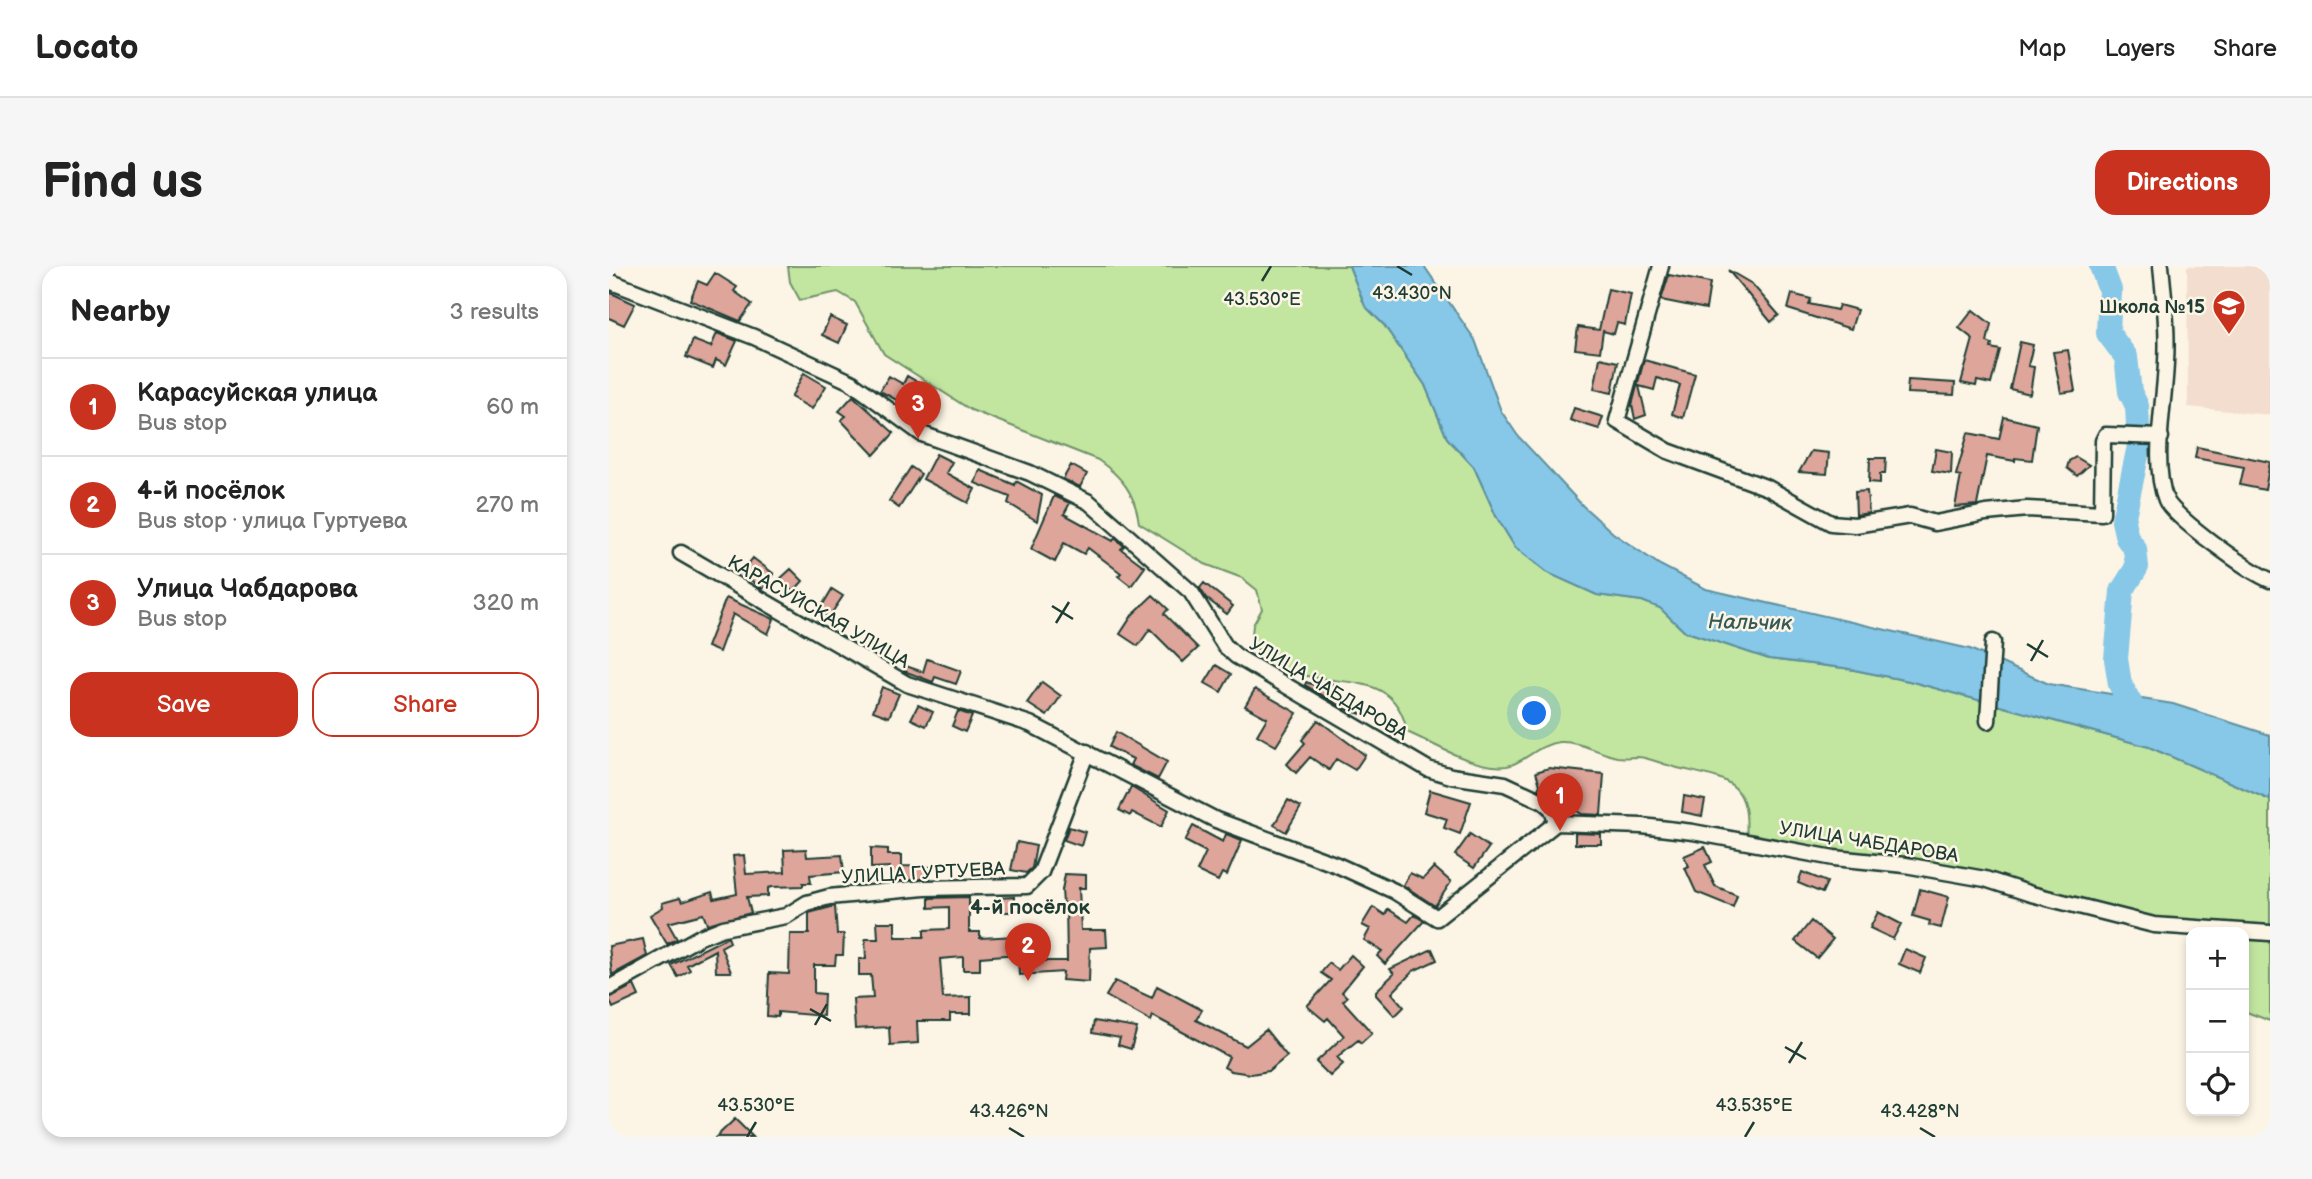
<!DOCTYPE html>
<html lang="en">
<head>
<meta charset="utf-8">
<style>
  body { margin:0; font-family:"Balsamiq Sans",sans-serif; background:#f6f6f6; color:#222 }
  .controls { position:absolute; right:21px; bottom:21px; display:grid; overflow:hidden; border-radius:14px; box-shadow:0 4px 10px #0003 }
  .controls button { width:63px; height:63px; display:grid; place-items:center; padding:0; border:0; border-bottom:2px solid #e0e0e0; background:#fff; color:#222; font:35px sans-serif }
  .you { position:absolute; left:926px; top:448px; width:24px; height:24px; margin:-18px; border:5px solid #fff; border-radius:50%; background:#1a73e8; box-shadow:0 0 0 10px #1a73e833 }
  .badge { display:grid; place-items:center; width:46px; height:46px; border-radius:50%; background:#c8321e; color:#fff; font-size:23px; font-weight:700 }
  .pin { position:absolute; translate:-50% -58px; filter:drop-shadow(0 2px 4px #0008) }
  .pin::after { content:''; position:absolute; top:37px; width:24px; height:21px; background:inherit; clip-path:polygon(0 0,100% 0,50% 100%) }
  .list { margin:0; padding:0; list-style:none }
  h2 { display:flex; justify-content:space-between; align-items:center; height:91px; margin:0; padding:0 28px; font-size:30px }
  h2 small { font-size:23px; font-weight:400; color:#767676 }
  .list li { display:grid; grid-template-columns:46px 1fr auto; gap:21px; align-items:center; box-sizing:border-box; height:98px; padding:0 28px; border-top:2px solid #e0e0e0 }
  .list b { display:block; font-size:26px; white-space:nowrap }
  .list p { margin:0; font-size:23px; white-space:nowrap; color:#767676 }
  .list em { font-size:23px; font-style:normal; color:#767676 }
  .actions { display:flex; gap:14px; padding:21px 28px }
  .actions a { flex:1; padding:16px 0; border:2px solid #c8321e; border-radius:21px; text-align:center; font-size:24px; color:#c8321e }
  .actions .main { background:#c8321e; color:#fff }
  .icon { flex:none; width:38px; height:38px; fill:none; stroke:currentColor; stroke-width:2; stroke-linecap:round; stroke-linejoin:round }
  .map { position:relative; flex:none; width:1661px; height:871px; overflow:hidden; border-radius:21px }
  header { display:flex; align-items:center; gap:42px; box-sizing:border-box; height:98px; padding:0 35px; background:#fff; border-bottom:2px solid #e0e0e0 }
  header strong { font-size:33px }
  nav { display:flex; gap:38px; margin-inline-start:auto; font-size:24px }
  .intro { display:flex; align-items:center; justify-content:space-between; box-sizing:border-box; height:168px; padding:0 42px }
  h1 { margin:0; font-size:49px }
  .button { padding:18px 32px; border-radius:21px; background:#c8321e; color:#fff; font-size:24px; font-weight:700 }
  main { display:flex; gap:42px; padding:0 42px }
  aside { flex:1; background:#fff; border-radius:21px; box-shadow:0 4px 10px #0003 }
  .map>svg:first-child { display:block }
</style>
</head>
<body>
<header>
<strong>Locato</strong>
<nav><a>Map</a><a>Layers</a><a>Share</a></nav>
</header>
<div class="intro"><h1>Find us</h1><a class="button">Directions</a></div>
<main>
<aside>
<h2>Nearby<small>3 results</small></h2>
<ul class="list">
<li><span class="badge">1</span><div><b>Карасуйская улица</b><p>Bus stop</p></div><em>60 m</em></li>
<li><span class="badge">2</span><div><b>4-й посёлок</b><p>Bus stop · улица Гуртуева</p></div><em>270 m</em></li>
<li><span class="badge">3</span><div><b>Улица Чабдарова</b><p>Bus stop</p></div><em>320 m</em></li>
</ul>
<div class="actions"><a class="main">Save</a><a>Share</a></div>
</aside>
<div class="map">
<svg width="1661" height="871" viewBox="0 0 1661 871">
  <rect width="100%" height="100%" fill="#fcf5e5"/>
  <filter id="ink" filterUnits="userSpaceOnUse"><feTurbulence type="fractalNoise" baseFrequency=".0143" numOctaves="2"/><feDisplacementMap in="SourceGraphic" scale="14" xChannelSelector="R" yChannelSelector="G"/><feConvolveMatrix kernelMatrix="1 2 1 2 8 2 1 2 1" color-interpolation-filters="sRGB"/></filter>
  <g filter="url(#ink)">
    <path fill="#f3ddce" d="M1578,0H1661V149L1579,141Z"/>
    <path fill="#c2e6a0" stroke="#70926a" stroke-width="2" d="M179,0H740L756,40L775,59L816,119L838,172L865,201L887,250L906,281L939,307L988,329L1033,335L1051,342L1075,365L1160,393L1235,402L1300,415L1540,481L1661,534V667L1583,663L1422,628L1137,575C1142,510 1116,514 1065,501C1053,498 1041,492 1029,491C1022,491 1015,492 1008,491C989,487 971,475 951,476C929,478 915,497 898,500C866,504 826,478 798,466C786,400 725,424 678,404C665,399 653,386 642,378L644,359L653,343L648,324L633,312L596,298L530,257C526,227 513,211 489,194L362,144L275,88L246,36L229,26L191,34L181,16Z
      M1661,673V755L1635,745V674Z"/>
    <path fill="#87c7e7" stroke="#5d909f" stroke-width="2" d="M740,0H815L866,74L892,145L909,170L974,240L1004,267L1051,299L1097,323L1361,383L1440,418L1564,438L1661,469V534L1540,481L1300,415L1235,402L1160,393L1075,365L1051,342L1033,335L988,329L939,307L906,281L887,250L865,201L838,172L816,119L775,59L756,40Z"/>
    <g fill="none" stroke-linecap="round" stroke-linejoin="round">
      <path stroke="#87c7e7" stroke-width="24" d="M1492,0L1501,24L1499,67L1517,91L1521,126L1528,140L1530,180L1514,255L1518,272L1526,283L1528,301L1513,325L1507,393L1511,418L1534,461"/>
    </g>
    <path fill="#dea59a" stroke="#1f3d34" stroke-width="2" d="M1119,4L1143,18L1170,49L1162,56Z
      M106,7L128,21L125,25L143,38L131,55L81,34L89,15L98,19Z
      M1060,9L1101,17L1097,43L1052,34Z
      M999,23L1022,28L1016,59L1008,57L1005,68L994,65L991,86L966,83L969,61L990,64Z
      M0,26L26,38L15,59L0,52Z
      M1183,28L1202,33L1200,38L1228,44L1230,39L1248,44L1242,63L1179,43Z
      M1364,44L1382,58L1378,76L1383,78L1382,82L1391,84L1382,118L1368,115L1367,120L1352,117L1364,73L1350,62Z
      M221,51L238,59L230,77L213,69Z
      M108,67L128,75L117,99L107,94L104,102L77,91L84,74L102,81Z
      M1411,76L1424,79L1419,100L1425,101L1421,128L1401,123Z
      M1459,84L1466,125L1452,127L1444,86Z
      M991,92L1009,96L1003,127L985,123Z
      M1035,94L1086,108L1074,152L1063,148L1071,119L1048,112L1045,124L1030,120L1037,149L1026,153L1023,139Z
      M195,107L217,120L203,143L182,131Z
      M280,110L294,118L298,110L312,118L304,132L321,145L317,150L271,125Z
      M1299,114L1346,117L1345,129L1298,127Z
      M244,130L285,167L265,189L232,154L237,150L230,145Z
      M965,142L994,151L990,163L961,154Z
      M1395,151L1428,159L1423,194L1406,192V195L1378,190L1368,239L1346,241L1352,210L1347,209L1359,167L1390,173Z
      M1588,181L1661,196L1656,224L1631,219L1635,201L1586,192Z
      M1327,183L1343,186L1342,208L1323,205Z
      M1202,185L1220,187L1218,208L1190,206Z
      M327,188L343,196L337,207L366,223L359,237L314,213Z
      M1467,191L1480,199L1468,210L1458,202L1460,195Z
      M1261,192H1277L1276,208H1271V217L1260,216Z
      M462,199L478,208L471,221L454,213Z
      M302,201L312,208L290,242L280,235Z
      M371,204L406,219L407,215L433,229L428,255L399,237L401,231L366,217Z
      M1258,225L1260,247L1247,249L1246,226Z
      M445,230L461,237L455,248L504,275L506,272L515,280L512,283L536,301L522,320L509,310L512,307L479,282L475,288L455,277L446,296L422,283Z
      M144,292L165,308L154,323L132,307Z
      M182,303L194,315L184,326L171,313Z
      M595,317L624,340L618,348L597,332L591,322Z
      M223,323L234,330L220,351L210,345Z
      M544,329L559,343L555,348L589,382L574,396L541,363L529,380L511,368L524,348Z
      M117,332L165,353L159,368L124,348L110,386L98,381Z
      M318,393L352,405L347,418L326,411L324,416L295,405L297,400L314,406Z
      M607,399L622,408L612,426L596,417Z
      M433,416L452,430L438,450L418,437Z
      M697,416L716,423L719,416L731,421L729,427L752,448L737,443L696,419Z
      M273,421L290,428L280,451L264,445Z
      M646,423L688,447L667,480L648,469L658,452L636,440Z
      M309,439L324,446L317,460L302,453Z
      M349,445L363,450L356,466L343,460Z
      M709,454L756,489L746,504L727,493L720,504L701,491L687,507L678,498L696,477L693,474Z
      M507,466L558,496L549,513L521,499L524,493L500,481Z
      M940,502L995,508L992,549L973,548L929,523L931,519L927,506Z
      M522,521L560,544L552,561L523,546L521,550L510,544Z
      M821,524L862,536L851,568L835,562L838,553L815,546Z
      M1075,530L1096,534L1093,550L1073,546Z
      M679,534L692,541L677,566L665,559Z
      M584,560L614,576L617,568L633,574L618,609L613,607L609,615L588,605L597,586L576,575Z
      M460,561L476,566L472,580L455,574Z
      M966,567L992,568V578H966Z
      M861,568L880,581L865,602L846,589Z
      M408,576L427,580L423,602L417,607L402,604Z
      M1096,581L1103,596L1096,599L1106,620L1128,629L1124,641L1087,626L1076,602L1080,600L1075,590Z
      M262,582L279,583V589H293V600L321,601V612L281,616V601L262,602Z
      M197,583L198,591L233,589L235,606L201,609L202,617H194V620L163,621L159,622V630L138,631L142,647L98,658L94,648L59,657L68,673L58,678L41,649L54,641L53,637L71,632L73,636L103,626L105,633L128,628L124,590L135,589L137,608L176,606L175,584Z
      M825,601L842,616L826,640L794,619L801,607L814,613Z
      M1193,606L1218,616L1213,627L1189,617Z
      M456,608L477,609V622H470L472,664H497L498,681L481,682L480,716L453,714L454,706L410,709L409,688L371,691V704H354V691L331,693L334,732L362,731V748H341V755H308L309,777L281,779L280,761L246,763L244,733L264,732L262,709H250V693H257L256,673H269L268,656H286V671H315V664L340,663V641L320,642V632L360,631V666H371V672L428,669L430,695H458L457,638H454L453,624Z
      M1311,623L1340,631L1332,662L1320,659L1321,655L1304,650Z
      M405,631V646H388V632Z
      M226,640L228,668H235L234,689H227L226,699H205V727L215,728L214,750L169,746V751L158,750L160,707L180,708L181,668H200V647Z
      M764,641L776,649L779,643L799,656L805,649L815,655L776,698L768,690L773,685L755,674L761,663L753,659Z
      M1269,646L1292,658L1284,673L1261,662Z
      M1202,655L1224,673L1208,692L1186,675Z
      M119,671L121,676L112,681L122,706H107L106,684L78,699L81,704L69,711L62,699Z
      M34,673L38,690L3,709L0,680Z
      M823,683L828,694L804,705L783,727L795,741L786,750L767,729V725L785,708L781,703Z
      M1296,683L1317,692L1311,707L1290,698Z
      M742,689L754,700L733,726L738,731L734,735L763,767L752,777L749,774L728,791L734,798L721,810L707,796L735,770L719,752L716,755L698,740L722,714L712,707L720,697L729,704Z
      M506,715L543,732L548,720L593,744L587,754L637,780L657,764L678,790L660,805L642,808L622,805L615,801L620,791L544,750L542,755L497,730Z
      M25,719L30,730L4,742L0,732Z
      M485,755L528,762L522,783L509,779L511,772L483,767Z
      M126,853L144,871H107Z"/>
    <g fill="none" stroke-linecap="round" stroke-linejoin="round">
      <defs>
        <path id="minor" d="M1052,0L1008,155L1059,185L1159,222L1222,257L1246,259L1301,250L1326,257L1377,247L1418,243L1493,247L1494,175L1497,169L1552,171
          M1552,0C1555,31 1559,64 1557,96C1556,136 1542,197 1557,234C1564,251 1642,307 1661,314
          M0,15L145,71L242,116L313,168L421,207L480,236L582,326L616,380L627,390L819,503L842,510L896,518L935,536L943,543L947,557
          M72,287L298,418L421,458L607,554L728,599L785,625L828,652L947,557
          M1379,455L1384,376
          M947,557L1033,560L1084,566L1225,592L1296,599L1376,613L1422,628L1545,659L1661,667
          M0,722L91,671L114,662L177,650L198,637L220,631L315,622L418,620L432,606L478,486"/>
      </defs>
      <use href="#minor" stroke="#1f3d34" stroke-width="19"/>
      <use href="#minor" stroke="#fcf5e5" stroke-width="14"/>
    </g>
  </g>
  <path fill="none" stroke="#1f3d34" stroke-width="2.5" d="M788,0L803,9M653,15L662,0M443,340L464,353M447,357L460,336M1418,378L1439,391M1422,395L1434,374M201,743L222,755M206,759L218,738M1176,781L1197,793M1180,797L1193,776M400,862L415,871M1311,862L1326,871M138,871L147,856M1136,871L1145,856"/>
  <defs>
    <symbol id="school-pin" viewBox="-11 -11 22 30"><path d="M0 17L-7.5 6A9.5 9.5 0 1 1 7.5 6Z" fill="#c8321e" stroke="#fcf5e5"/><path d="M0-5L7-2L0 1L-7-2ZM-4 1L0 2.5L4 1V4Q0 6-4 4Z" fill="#fff"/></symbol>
  </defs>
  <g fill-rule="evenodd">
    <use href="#school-pin" x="1601" y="21" width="38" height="52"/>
  </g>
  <g text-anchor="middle" stroke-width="5" stroke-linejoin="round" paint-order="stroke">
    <g font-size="19" font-weight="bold" fill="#1f3d34" stroke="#fcf5e5" text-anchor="end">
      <text x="1596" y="47">Школа №15</text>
    </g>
    <g font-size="19" fill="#1f3d34" stroke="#fcf5e5">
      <text transform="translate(210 345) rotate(30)" y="7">КАРАСУЙСКАЯ УЛИЦА</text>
      <text transform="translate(720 422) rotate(31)" y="7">УЛИЦА ЧАБДАРОВА</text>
      <text transform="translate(1260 575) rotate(9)" y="7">УЛИЦА ЧАБДАРОВА</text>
      <text transform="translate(314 606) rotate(-3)" y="7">УЛИЦА ГУРТУЕВА</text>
    </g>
    <g font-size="21" font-style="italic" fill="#345958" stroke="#fcf5e5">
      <text transform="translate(1141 356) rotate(1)" y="7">Нальчик</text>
    </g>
    <g font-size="21" font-weight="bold" fill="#1f3d34" stroke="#fcf5e5">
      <text x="421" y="648">4-й посёлок</text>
    </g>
  </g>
  <g font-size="18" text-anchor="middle" fill="#1f3d34" stroke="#fcf5e5" stroke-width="5" stroke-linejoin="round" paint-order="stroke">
    <text x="803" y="33">43.430°N</text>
    <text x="653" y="39">43.530°E</text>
    <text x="147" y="845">43.530°E</text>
    <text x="1145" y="845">43.535°E</text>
    <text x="400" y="851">43.426°N</text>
    <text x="1311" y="851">43.428°N</text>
  </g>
</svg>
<div class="controls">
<button>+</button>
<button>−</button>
<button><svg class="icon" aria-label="locate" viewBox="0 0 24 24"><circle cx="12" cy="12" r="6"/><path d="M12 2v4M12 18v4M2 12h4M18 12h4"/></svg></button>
</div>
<div class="you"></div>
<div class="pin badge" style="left:951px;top:565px">1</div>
<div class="pin badge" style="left:419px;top:715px">2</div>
<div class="pin badge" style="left:309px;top:173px">3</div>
</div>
</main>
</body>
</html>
